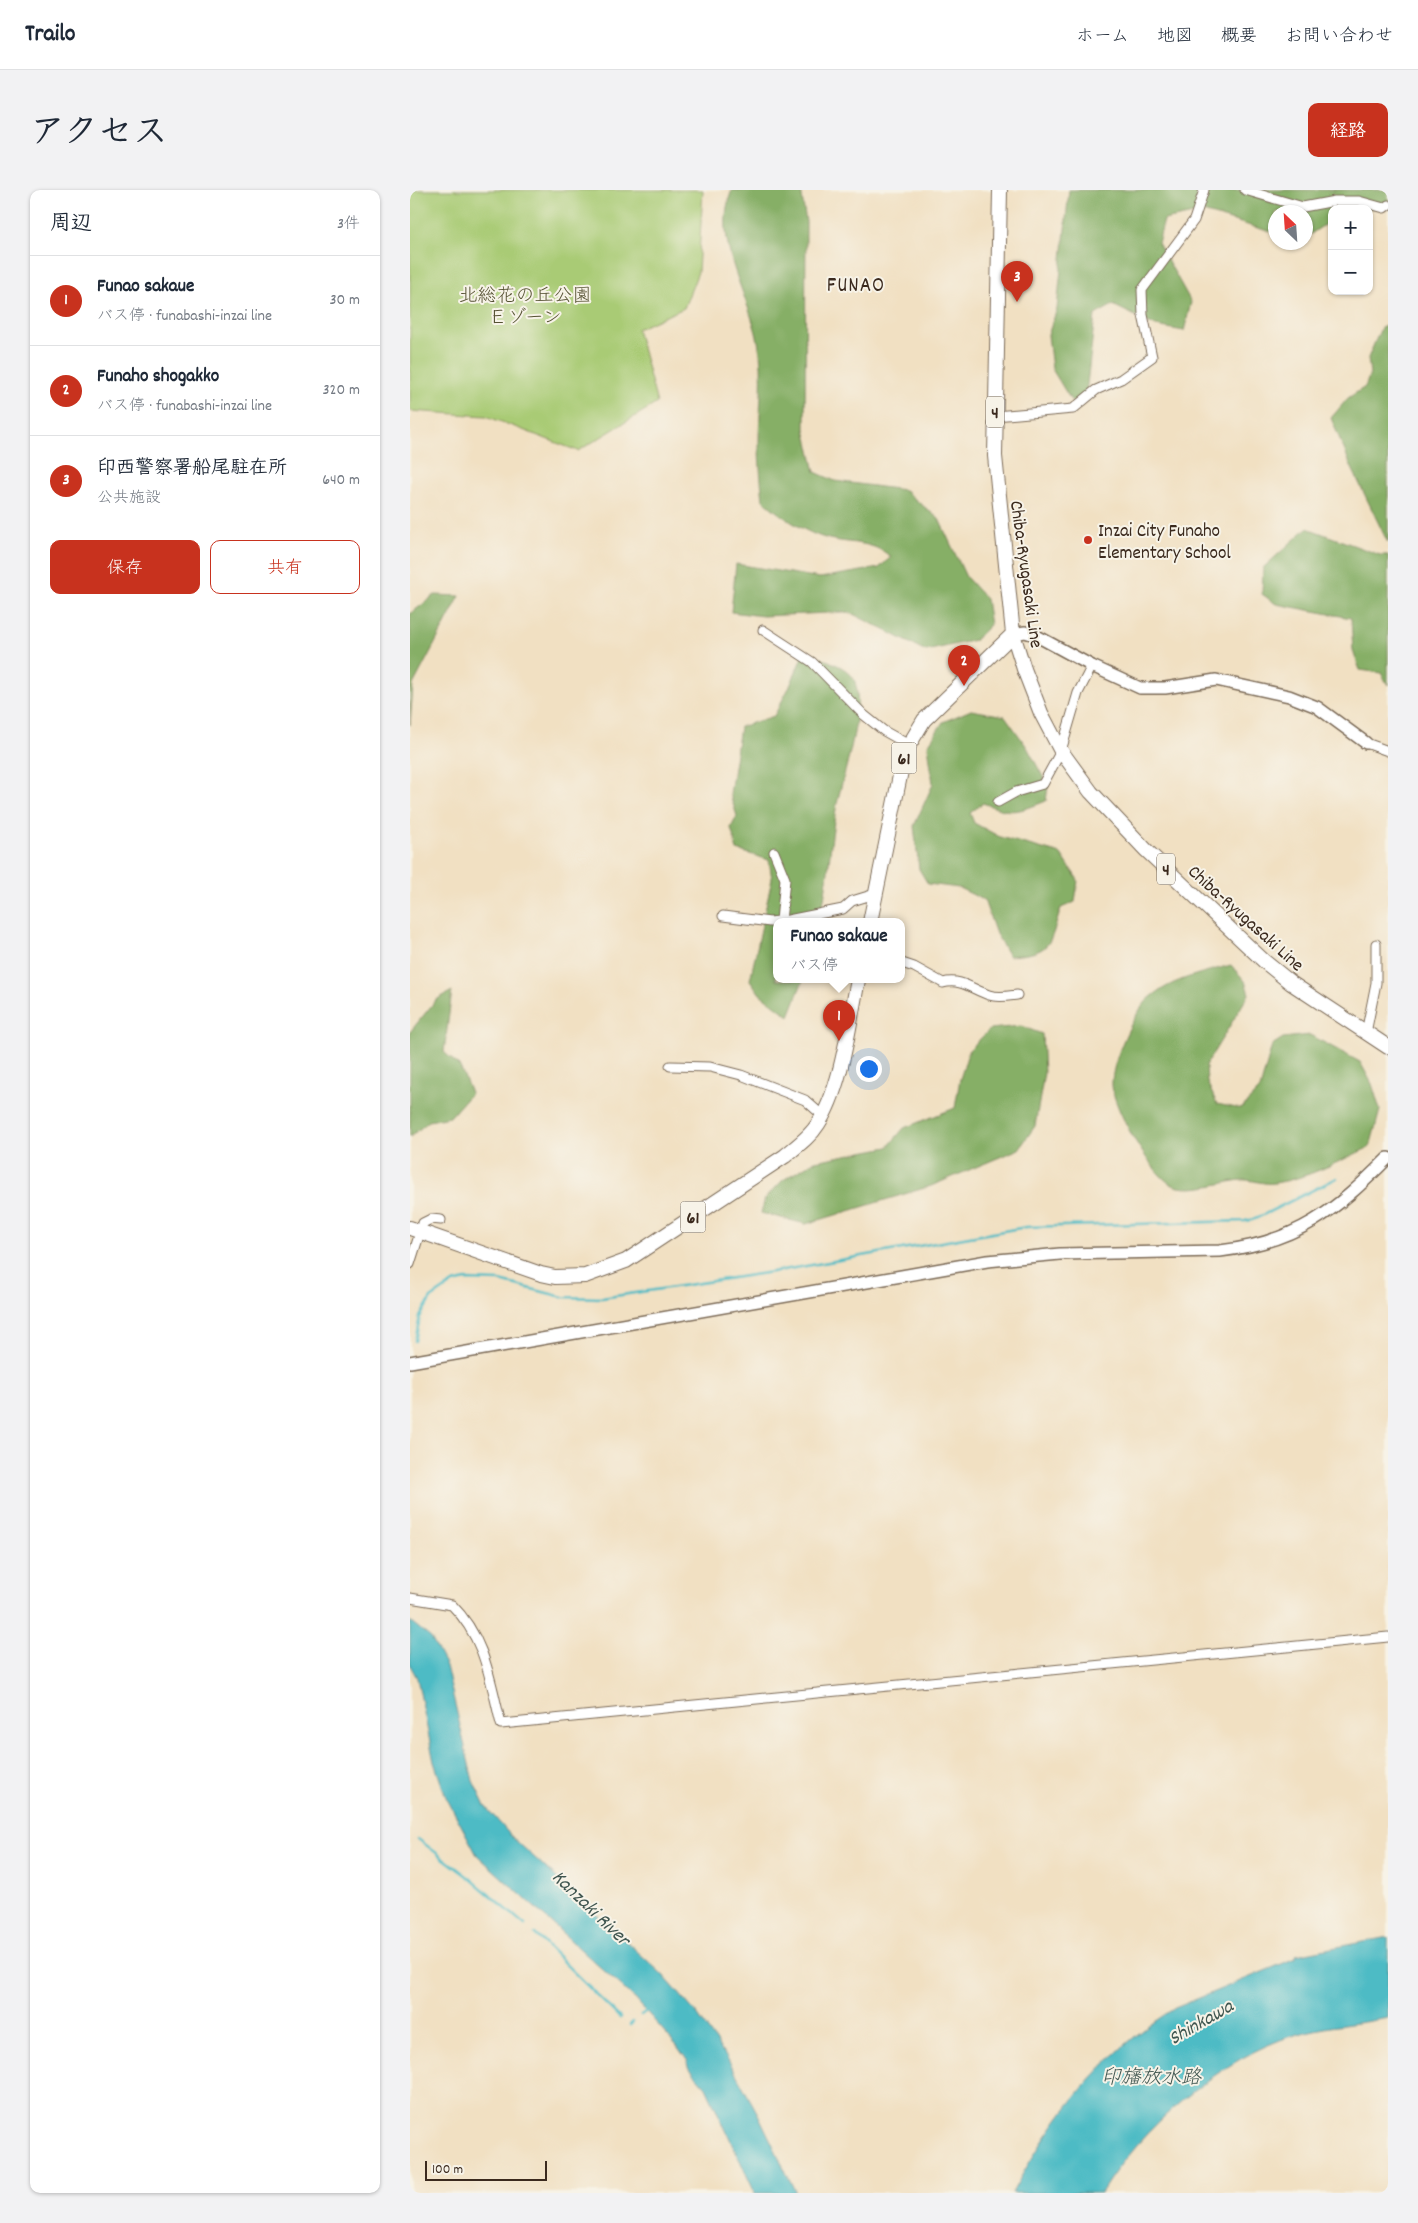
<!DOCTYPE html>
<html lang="ja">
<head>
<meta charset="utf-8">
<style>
  body { margin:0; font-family:Dekko,"Klee One",sans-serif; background:#f2f2f3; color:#1f2937 }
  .controls { position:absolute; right:15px; top:15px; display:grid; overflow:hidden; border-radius:10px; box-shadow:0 1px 4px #0004 }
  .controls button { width:45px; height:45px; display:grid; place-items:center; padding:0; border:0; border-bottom:1px solid #e0e1e3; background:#fff; color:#1f2937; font:25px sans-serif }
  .compass { position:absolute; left:858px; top:15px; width:45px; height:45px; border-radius:50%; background:#fff; box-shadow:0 1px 4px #0004; rotate:335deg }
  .scale { position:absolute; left:15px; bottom:12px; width:122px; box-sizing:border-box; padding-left:5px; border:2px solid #3b2a1e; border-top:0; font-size:14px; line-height:18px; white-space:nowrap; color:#3b2a1e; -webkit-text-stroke:4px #f7f3e8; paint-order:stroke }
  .you { position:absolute; left:458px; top:878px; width:18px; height:18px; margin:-12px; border:4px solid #fff; border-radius:50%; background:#1a73e8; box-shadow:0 0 0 8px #1a73e833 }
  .badge { display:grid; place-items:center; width:32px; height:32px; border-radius:50%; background:#c8321e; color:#fff; font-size:16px; font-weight:700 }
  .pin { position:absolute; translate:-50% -41px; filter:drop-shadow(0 1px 2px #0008) }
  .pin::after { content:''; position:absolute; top:26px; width:18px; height:15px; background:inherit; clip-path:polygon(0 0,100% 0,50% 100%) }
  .popup { position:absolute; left:363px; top:728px; width:132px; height:65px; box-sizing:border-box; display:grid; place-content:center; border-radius:10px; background:#fff; filter:drop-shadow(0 1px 4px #0005); font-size:16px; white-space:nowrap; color:#747a83 }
  .popup b { font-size:19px; color:#1f2937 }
  .popup::after { content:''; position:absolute; left:50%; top:100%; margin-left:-10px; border:10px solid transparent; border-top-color:#fff }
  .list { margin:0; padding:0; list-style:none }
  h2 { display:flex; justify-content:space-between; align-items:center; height:65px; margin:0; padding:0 20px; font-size:21px }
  h2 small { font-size:16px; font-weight:400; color:#747a83 }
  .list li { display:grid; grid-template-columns:32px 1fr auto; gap:15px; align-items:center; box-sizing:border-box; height:90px; padding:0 20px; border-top:1px solid #e0e1e3 }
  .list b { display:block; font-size:19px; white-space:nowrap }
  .list p { margin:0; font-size:16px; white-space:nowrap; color:#747a83 }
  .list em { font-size:16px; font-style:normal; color:#747a83 }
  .actions { display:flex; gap:10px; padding:15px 20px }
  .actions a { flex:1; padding:11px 0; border:1px solid #c8321e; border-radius:10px; text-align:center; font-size:18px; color:#c8321e }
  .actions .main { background:#c8321e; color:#fff }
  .map { position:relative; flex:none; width:978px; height:2003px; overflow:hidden; border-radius:10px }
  header { display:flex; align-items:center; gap:30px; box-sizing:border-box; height:70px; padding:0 25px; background:#fff; border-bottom:1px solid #e0e1e3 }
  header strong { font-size:24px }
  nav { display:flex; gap:28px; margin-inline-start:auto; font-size:18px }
  .intro { display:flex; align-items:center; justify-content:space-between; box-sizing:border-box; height:120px; padding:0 30px }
  h1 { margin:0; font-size:35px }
  .button { padding:12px 22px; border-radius:10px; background:#c8321e; color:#fff; font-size:18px; font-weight:700 }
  main { display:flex; gap:30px; padding:0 30px }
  aside { flex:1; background:#fff; border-radius:10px; box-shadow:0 1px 4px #0004 }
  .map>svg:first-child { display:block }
</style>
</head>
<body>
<header>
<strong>Trailo</strong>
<nav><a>ホーム</a><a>地図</a><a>概要</a><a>お問い合わせ</a></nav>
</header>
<div class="intro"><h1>アクセス</h1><a class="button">経路</a></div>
<main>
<aside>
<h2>周辺<small>3件</small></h2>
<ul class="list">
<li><span class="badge">1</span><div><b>Funao sakaue</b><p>バス停 · funabashi-inzai line</p></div><em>30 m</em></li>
<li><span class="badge">2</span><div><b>Funaho shogakko</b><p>バス停 · funabashi-inzai line</p></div><em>320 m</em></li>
<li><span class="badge">3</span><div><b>印西警察署船尾駐在所</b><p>公共施設</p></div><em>640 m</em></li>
</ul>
<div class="actions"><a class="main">保存</a><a>共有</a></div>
</aside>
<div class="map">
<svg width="978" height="2003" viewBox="0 0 978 2003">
  <rect width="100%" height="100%" fill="#f7f3e8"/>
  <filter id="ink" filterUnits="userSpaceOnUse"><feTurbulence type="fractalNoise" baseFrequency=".02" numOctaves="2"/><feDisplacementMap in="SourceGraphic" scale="10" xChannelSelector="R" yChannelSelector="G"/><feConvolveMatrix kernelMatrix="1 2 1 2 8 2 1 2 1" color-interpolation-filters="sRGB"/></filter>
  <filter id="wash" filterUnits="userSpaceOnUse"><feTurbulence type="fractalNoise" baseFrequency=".0096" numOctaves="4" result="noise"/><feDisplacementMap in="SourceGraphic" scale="20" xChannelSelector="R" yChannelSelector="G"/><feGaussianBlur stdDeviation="1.12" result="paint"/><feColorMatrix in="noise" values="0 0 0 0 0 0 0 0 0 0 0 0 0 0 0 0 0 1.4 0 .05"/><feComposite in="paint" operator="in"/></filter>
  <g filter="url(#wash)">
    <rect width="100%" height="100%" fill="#f1e0c2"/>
    <path fill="#a9cb74" stroke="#727a49" d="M0,0H293L288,82L274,118L227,139L247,213L168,261L76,226L0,221Z"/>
    <path fill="#86af66" stroke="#606c42" d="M322,0H391L396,32L395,239L405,282L425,291L494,300L529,329L556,387L576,409L580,435L565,450L516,461L439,422L353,426L321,422L326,374L410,388L469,378L481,367C461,349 436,355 412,347C391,340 369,325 353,310C351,292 349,272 349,253C349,219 355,185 348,151C338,102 301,50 322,0Z
      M659,0H978V13L958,19H922V30L896,47V22H866L865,43L793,22L754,30L748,53L781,112L774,141L746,136L703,115L685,125L676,203L662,212L642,179L638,145L647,119Z
      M978,135V353L941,276L921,228L938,208L955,197L960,184L958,168L971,138Z
      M897,338L970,365H978V495L971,483L950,480L943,461L941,428L866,414L852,404L853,378Z
      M25,405L50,406L3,495L0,535V424Z
      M394,462C408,468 440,475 445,492C455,524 432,586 426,619C419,657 419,695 409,732H366V790H393L379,826L350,804L340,790L362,689L359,670L327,660L321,638L327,626L320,604L330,537L364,526L380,496Z
      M561,520L595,526L617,557L638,596L636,611C608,622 602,625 573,613L560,623L564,633L590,647L651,664L668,690L665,712L651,718C639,756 642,763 599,766L586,744L574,710L549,698L518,694L509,679L504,636L523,594L518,555L533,532Z
      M821,775L835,791L839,804L796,875L797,892L807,914L831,919L850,899L862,855L873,848L900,845L950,872L962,894L970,920L960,957C929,971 899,988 865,993C854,995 842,989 831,990C813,992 778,1004 761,994C740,982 703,918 702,895C701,873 724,820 741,807C762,789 796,782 821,775Z
      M42,801L34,862L50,877L61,903L40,927L19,931L0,947V842L26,810Z
      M611,836L632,844L634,883L625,936L609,959L521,996L396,1034L351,1023L355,1009L373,990L405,971L478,957L494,938L545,918L550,889L559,860L580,839Z"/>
    <path fill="#4dbbc5" stroke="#447272" d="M0,1431L21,1448L36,1476L63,1591L75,1616L102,1647L252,1784L287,1824L319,1871L348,1924L386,2003H345L296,1897L280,1879L277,1870L267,1856L226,1810L67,1665L36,1607L24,1572L7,1488L0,1475Z
      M978,1747V1828C947,1834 914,1836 885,1845C811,1867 730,1939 691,2003H602C643,1928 691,1864 765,1818L886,1768V1765Z"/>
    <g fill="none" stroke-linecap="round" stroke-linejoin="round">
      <path stroke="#4dbbc5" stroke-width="2.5" d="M5,1151L10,1127L21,1108L43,1093L56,1090L90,1091L153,1107L192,1108L362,1082L616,1037L835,1031L845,1029L927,988
        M8,1649L61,1689L115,1735
        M125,1744L210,1828
        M231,1825L238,1820
        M220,1835L223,1832"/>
    </g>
  </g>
  <g filter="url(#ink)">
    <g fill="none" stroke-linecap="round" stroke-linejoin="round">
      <defs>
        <path id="minor" d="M835,0L893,17L925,11H949L974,18L978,15
          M585,226L663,219L686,200L711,189L742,167L733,125L732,100L784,30L794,0
          M353,440L402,472L454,525L474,541L499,555
          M956,553L978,561
          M588,612L606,602L633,594L651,561L668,503L682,476
          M364,662L375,689L371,731
          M313,726L360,732L378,730L433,719L442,711L465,704
          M492,773L504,777L533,793C551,788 563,800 579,805C588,808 598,806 607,805
          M956,843L966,793V754
          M260,876L300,877L331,885L395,910L413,926
          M0,1074L13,1033L21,1029L31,1030
          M0,1408L42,1415C75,1448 80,1490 91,1534L978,1447"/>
        <path id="tertiary" d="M603,444L615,442L625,445L682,476L730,498H755L806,490L879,506L907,517L956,553
          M0,1172L577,1071L650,1064L810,1061C888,1052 925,1021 978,968"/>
        <path id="primary" d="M590,0L585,266L603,444L614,479L631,523L651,561L681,602L736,660L855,772L881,793L978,857
          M460,732L492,576L499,555L514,530L603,444
          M0,1038L131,1084L145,1087L175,1086L216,1071L375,966C387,956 400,947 408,934C432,898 439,833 448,790"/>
      </defs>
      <use href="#minor" stroke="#7b6a57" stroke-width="11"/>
      <use href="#tertiary" stroke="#7b6a57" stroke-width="14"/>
      <use href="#primary" stroke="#7b6a57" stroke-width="16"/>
      <use href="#minor" stroke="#fff" stroke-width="9"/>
      <use href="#tertiary" stroke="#fff" stroke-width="11"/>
      <use href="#primary" stroke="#fff" stroke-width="14"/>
    </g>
  </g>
  <circle fill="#c8321e" stroke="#f7f3e8" stroke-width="2" cx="678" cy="350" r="5"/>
  <g text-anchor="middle" stroke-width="4" stroke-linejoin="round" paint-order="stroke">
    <g fill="#f7f3e8" stroke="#73665b" stroke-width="1">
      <rect x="576" y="206.5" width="18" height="31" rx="4"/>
      <rect x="481.5" y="552.5" width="25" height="31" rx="4"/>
      <rect x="747" y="663.5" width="18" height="31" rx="4"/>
      <rect x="270.5" y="1011.5" width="25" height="31" rx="4"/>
    </g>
    <g font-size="18" font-weight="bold" fill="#3b2a1e">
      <text x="585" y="228">4</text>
      <text x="494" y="574">61</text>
      <text x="756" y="685">4</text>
      <text x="283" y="1033">61</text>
    </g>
    <g font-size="19" fill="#565234" stroke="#f7f3e8">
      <text x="115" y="111">北総花の丘公園<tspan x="115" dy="22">Ｅゾーン</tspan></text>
    </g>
    <g font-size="19" fill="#3b2a1e" stroke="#f7f3e8" text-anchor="start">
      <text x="688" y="346">Inzai City Funaho<tspan x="688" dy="22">Elementary School</tspan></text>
    </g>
    <g font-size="19" fill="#3b2a1e" stroke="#f7f3e8">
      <text transform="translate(618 384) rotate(82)" y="7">Chiba-Ryugasaki Line</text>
      <text transform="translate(837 727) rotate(42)" y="7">Chiba-Ryugasaki Line</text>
    </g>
    <g font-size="20" font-style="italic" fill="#405650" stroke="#f7f3e8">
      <text transform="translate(182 1717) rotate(44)" y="7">Kanzaki River</text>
      <text transform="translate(790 1831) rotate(-30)" y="7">Shinkawa</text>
      <text x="741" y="1893">印旛放水路</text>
    </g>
    <g font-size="21" letter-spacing="1" fill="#3b2a1e" stroke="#f7f3e8">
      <text x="446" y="101">FUNAO</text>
    </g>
  </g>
</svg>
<div class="controls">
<button>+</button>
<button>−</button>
</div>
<svg class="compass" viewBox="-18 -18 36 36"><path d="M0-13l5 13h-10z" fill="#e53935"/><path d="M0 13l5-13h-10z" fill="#747a83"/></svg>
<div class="scale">100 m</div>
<div class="you"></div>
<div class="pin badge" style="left:429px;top:851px">1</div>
<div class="popup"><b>Funao sakaue</b>バス停</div>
<div class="pin badge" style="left:554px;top:496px">2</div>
<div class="pin badge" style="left:607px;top:112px">3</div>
</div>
</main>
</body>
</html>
